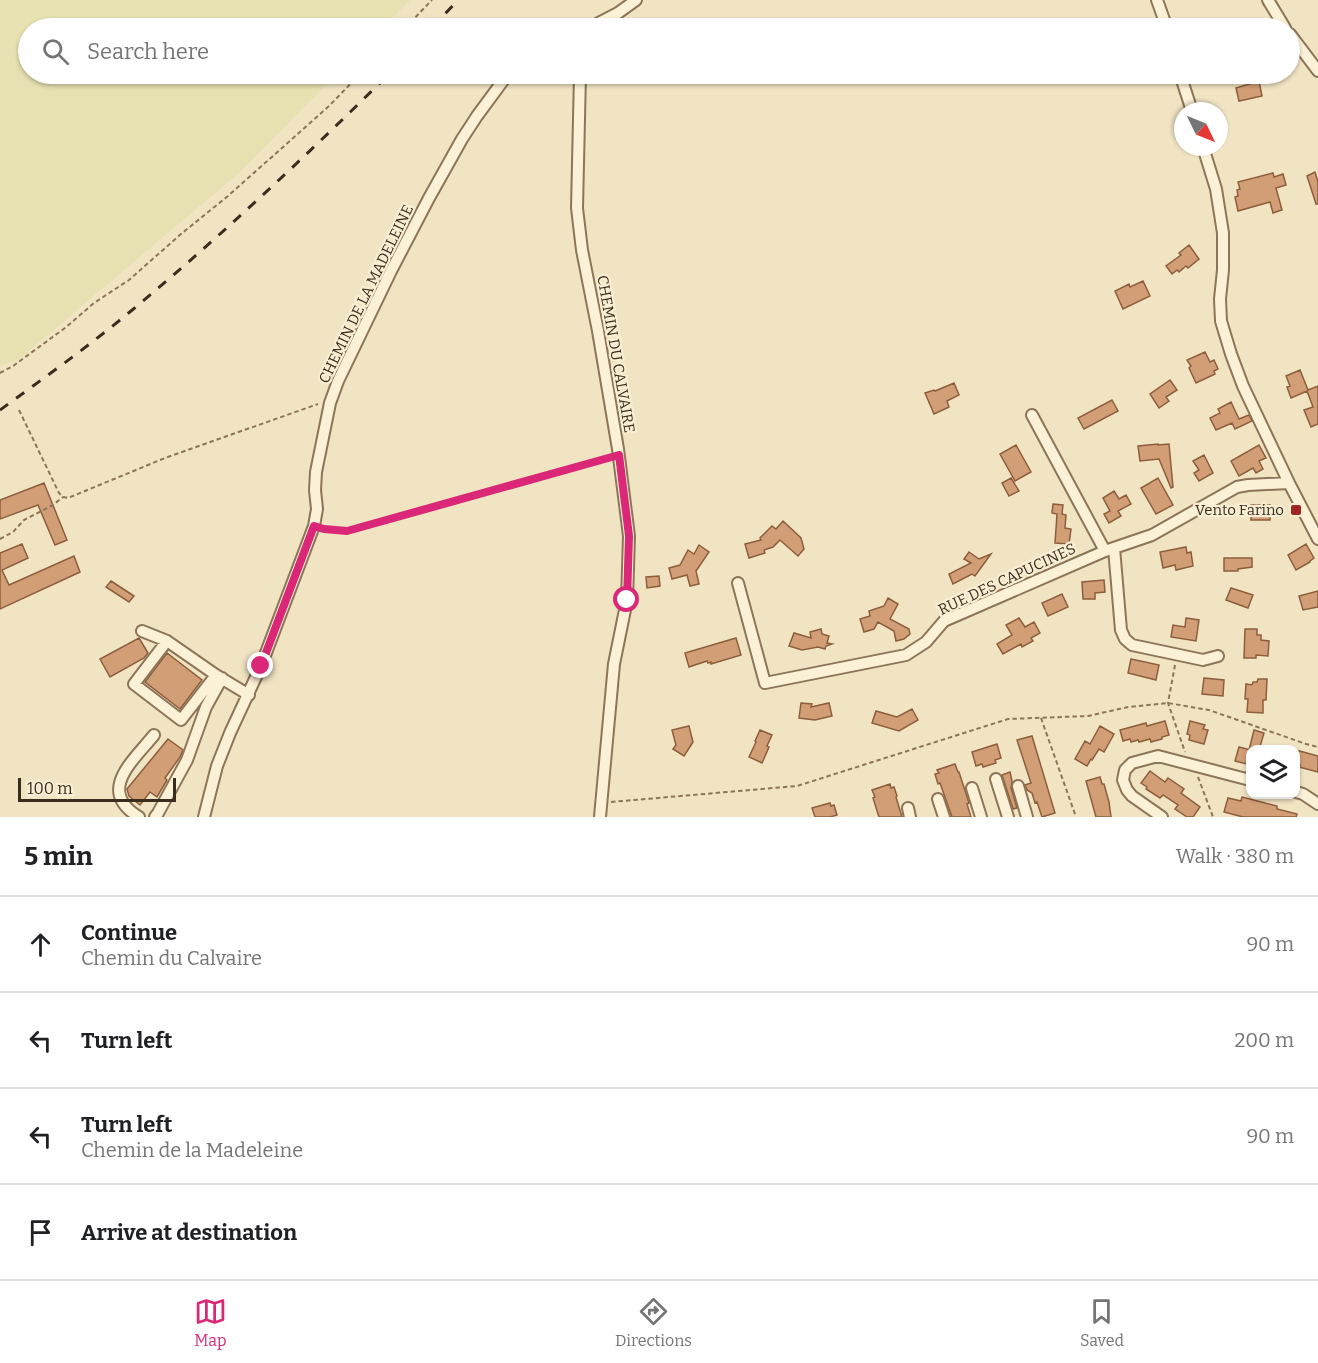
<!DOCTYPE html>
<html lang="en">
<head>
<meta charset="utf-8">
<style>
  body { margin:0; font-family:Bitter,serif; background:#f2f2f2; color:#202124 }
  .controls { position:absolute; right:18px; bottom:18px; display:grid; overflow:hidden; border-radius:12px; box-shadow:0 2px 4px #0004 }
  .controls button { width:54px; height:54px; display:grid; place-items:center; padding:0; border:0; border-bottom:2px solid #e0e0e0; background:#fff; color:#202124; font:30px sans-serif }
  .compass { position:absolute; left:1174px; top:102px; width:54px; height:54px; border-radius:50%; background:#fff; box-shadow:0 2px 4px #0004; rotate:133deg }
  .scale { position:absolute; left:18px; bottom:15px; width:158px; box-sizing:border-box; padding-left:6px; border:3px solid #3b2d1d; border-top:0; font-size:16px; line-height:21px; white-space:nowrap; color:#3b2d1d; -webkit-text-stroke:4px #f8eed3; paint-order:stroke }
  .stop { position:absolute; width:18px; height:18px; margin:-14px; border:4px solid #db2777; border-radius:50%; background:#fff }
  .stop.end { background:#db2777; border-color:#fff; box-shadow:0 2px 6px #0008 }
  .list { margin:0; padding:0; list-style:none }
  h2 { display:flex; justify-content:space-between; align-items:center; height:78px; margin:0; padding:0 24px; font-size:26px }
  h2 small { font-size:20px; font-weight:400; color:#757577 }
  .list li { display:grid; grid-template-columns:39px 1fr auto; gap:18px; align-items:center; box-sizing:border-box; height:96px; padding:0 24px; border-top:2px solid #e0e0e0 }
  .list b { display:block; font-size:22px; white-space:nowrap }
  .list p { margin:0; font-size:20px; white-space:nowrap; color:#757577 }
  .list em { font-size:20px; font-style:normal; color:#757577 }
  .icon { flex:none; width:33px; height:33px; fill:none; stroke:currentColor; stroke-width:2; stroke-linecap:round; stroke-linejoin:round }
  .map { position:relative; flex:none; width:1318px; height:817px; overflow:hidden }
  .search { position:absolute; background:#fff; box-shadow:0 2px 4px #0004; left:18px; right:18px; top:18px; height:66px; display:flex; align-items:center; gap:15px; box-sizing:border-box; padding:0 21px; border-radius:33px; color:#757577; font-size:22px }
  .sheet { height:462px; background:#fff }
  nav { display:flex; justify-content:space-around; align-items:center; box-sizing:border-box; height:84px; border-top:2px solid #e0e0e0; background:#fff; font-size:16px; color:#757577 }
  nav a { display:grid; justify-items:center; gap:3px }
  nav .on { color:#db2777 }
  .map>svg:first-child { display:block }
</style>
</head>
<body>
<div class="map">
<svg width="1318" height="817" viewBox="0 0 1318 817">
  <rect width="100%" height="100%" fill="#f1e4c3"/>
  <path fill="#e7e0b0" d="M0,0H410L382,28H28V74H337L241,171L17,361L0,365Z"/>
  <path fill="#d29e76" stroke="#8d5e3c" stroke-width="1.5" d="M1259,81L1262,96L1239,101L1236,88Z
    M1315,172L1318,182V204H1316L1307,176Z
    M1273,173L1274,177L1283,174L1286,185L1276,188L1282,210L1273,213L1270,202L1238,211L1235,197L1238,196L1237,190L1240,189L1238,182Z
    M1189,245L1199,259L1188,268L1186,266L1179,272L1177,270L1172,274L1166,266L1181,255L1179,253Z
    M1143,281L1150,296L1123,309L1115,291L1129,284L1130,287Z
    M1205,352L1210,362L1214,360L1218,369L1214,371L1215,374L1196,383L1189,368L1191,366L1187,360Z
    M1300,370L1308,390L1318,386V424L1311,427L1304,410L1313,407L1307,391L1291,398L1287,387L1290,386L1286,376Z
    M1170,380L1177,390L1166,397L1169,401L1159,408L1150,394Z
    M954,383L959,395L947,401L949,407L934,414L925,393L934,390L935,391Z
    M1112,400L1118,411L1084,429L1078,418Z
    M1231,402L1239,419L1249,415L1252,421L1235,429L1232,423L1216,430L1210,418L1220,413L1218,409Z
    M1158,444V445L1169,444L1173,487L1171,488L1159,459L1140,461L1138,446Z
    M1016,445L1031,472L1015,481L1000,454Z
    M1259,445L1266,458L1259,461L1263,469L1256,473L1253,468L1239,476L1231,461Z
    M1204,455L1213,473L1199,481L1194,473L1199,470L1193,461Z
    M1011,478L1019,491L1009,496L1002,483Z
    M1158,478L1173,505L1156,514L1141,488Z
    M44,483L67,540L55,545L38,505L0,519V500Z
    M1114,491L1119,499L1126,495L1131,504L1118,511L1121,516L1109,523L1104,514L1110,511L1103,498Z
    M1053,504L1063,505L1062,514L1066,515L1065,528L1071,529L1069,544L1055,543L1057,514L1052,513Z
    M1251,505H1270V520H1251Z
    M783,521L801,538L804,549L798,556L780,540L773,547L764,550L765,553L749,558L745,544L761,540L760,538L772,526L776,529Z
    M22,544L28,558L2,570L9,585L74,556L80,572L0,609V553Z
    M1306,544L1314,558L1310,561V562L1296,570L1288,555Z
    M699,545L709,552L696,571L699,584L690,586L687,575L672,579L669,568L680,565L688,550L694,554Z
    M1186,547L1187,553L1191,552L1193,566L1176,570L1175,565L1163,568L1160,552Z
    M969,552L979,559L991,554L975,576L972,574L953,584L949,574L971,563L964,559Z
    M1224,558H1252V567L1238,569V571H1224Z
    M659,576L660,586L647,588L646,577Z
    M1104,580L1105,592L1095,593V599H1083L1082,582Z
    M111,581L134,596L129,602L106,587Z
    M1231,588L1253,595L1248,608L1226,600Z
    M1318,591V607L1303,610L1299,596Z
    M1062,594L1068,607L1048,616L1042,603Z
    M888,598L898,604L890,619L909,629L910,634L904,639L896,641L894,631L878,622L874,629L864,632L860,619L870,616L869,611L884,606Z
    M1019,618L1025,627L1034,622L1040,633L1031,638L1033,641L1022,647L1021,644L1003,654L997,644L1012,635L1006,625Z
    M1186,618L1199,620L1196,641L1171,637L1173,625L1185,627Z
    M821,629L822,634L829,636L827,643L832,644L826,646L825,649L818,647L802,650L789,646L794,633L811,638L810,632Z
    M1245,629H1257V635H1261V640L1269,641L1268,656L1256,655V658H1244Z
    M139,638L148,653L144,658L110,677L100,659Z
    M736,638L741,655L711,664V662L708,663L707,661L689,667L685,653Z
    M167,653L202,680L180,709L145,682Z
    M1131,659L1159,665L1156,680L1128,673Z
    M1204,678L1224,680L1223,696L1202,694Z
    M1258,679H1267L1266,700H1263V713L1247,712L1248,699H1245L1246,684L1252,685L1253,682H1257Z
    M801,703L812,704L811,707L829,703L832,716L815,720L799,718Z
    M912,709L918,720L899,731L872,723L876,711L897,717Z
    M1165,721L1169,735L1162,737V739L1151,742L1150,739L1139,742L1138,740L1131,742L1130,739L1123,741L1120,730L1146,723L1147,726Z
    M1190,721L1205,725L1203,729L1208,730L1204,744L1189,740L1190,735L1187,734Z
    M689,726L693,742L684,756L673,749L676,745L672,730Z
    M1100,726L1114,734L1104,752L1099,749L1092,760L1091,759L1087,766L1075,759L1085,741L1090,744Z
    M760,730L772,735L767,746L769,747L762,763L749,757L756,742L755,741Z
    M1254,730L1264,733L1259,750H1249Z
    M1032,736L1055,813L1042,817L1037,802L1035,803L1032,793L1027,790L1025,785L1031,783L1017,740Z
    M168,739L183,750L180,757L165,778L167,780L157,797L150,792L140,805L129,796L127,789Z
    M997,744L1001,758L995,760L996,763L983,767L982,764L976,766L972,752Z
    M1239,747L1251,750V765L1235,761Z
    M1296,750L1318,756V772L1299,767L1300,765L1296,764Z
    M955,764L958,772H959L969,803L967,804L971,817H952L940,783L938,784L935,774L939,773L937,770Z
    M1150,771L1165,782L1168,778L1184,789L1181,793L1200,807L1193,817H1187L1175,809L1178,805L1163,795L1160,798L1146,789L1147,787L1141,783Z
    M1010,772L1012,781L1011,788L1017,808L1013,809L1002,775Z
    M1100,777L1102,784H1104L1109,802L1111,817H1096L1086,781Z
    M890,784L891,788L894,787L897,796L896,797L902,817H879L873,798L875,797L872,790Z
    M1242,797L1277,806V809L1297,814L1296,817H1243L1224,812L1228,798L1241,801Z
    M830,803L831,806L834,805L837,815L830,817H815L812,808Z"/>
  <g fill="none" stroke-linecap="round" stroke-linejoin="round">
    <defs>
      <path id="minor" d="M1157,0L1167,28
        M1268,0L1285,28
        M589,28L618,13L636,0
        M1290,34L1318,71
        M580,74L577,208L582,250L598,331L618,449L629,536L627,600L614,664L600,817
        M1180,74L1192,111
        M1203,147L1216,189L1223,233V270L1220,299L1221,321L1231,354L1243,386L1289,483L1318,539
        M1032,415L1105,551
        M1114,548L1121,630L1125,639L1132,645L1203,660L1218,656
        M738,583L765,683L906,655L926,642L944,621L1105,551L1152,535L1237,487L1248,485L1289,483
        M142,631L167,641L216,675L249,695
        M167,641L134,684L181,720L216,675
        M996,779L1008,817
        M1018,786L1027,817
        M972,788L981,817
        M1296,792L1303,794L1318,804
        M938,799L944,817
        M908,808L910,817
        M139,817C96,791 133,761 154,735
        M155,817L158,813L187,760L206,707L222,678
        M204,817L217,766L230,733L261,666L314,526L317,509L315,490L316,472L330,403L338,381L391,271L429,198L462,139L477,116L508,74
        M1162,817L1132,796L1127,790L1123,780L1125,770L1132,763L1158,756L1250,780"/>
    </defs>
    <use href="#minor" stroke="#8d7558" stroke-width="14"/>
    <path stroke="#8d7558" stroke-width="2" stroke-dasharray="4.5 3" stroke-linecap="butt" d="M405,28L432,0
      M0,373L13,366L65,328L94,303L129,280L181,234L228,196L329,106L360,74
      M19,410L59,493L63,497L68,498L165,458L318,404
      M323,529L347,531L610,458
      M0,539L13,532L24,520L53,505L63,497
      M1175,665L1168,703L1185,752
      M1041,718L1076,817
      M1198,777L1213,817
      M611,802L797,786L1008,719L1088,716L1128,707L1168,703L1209,710L1306,744L1318,747"/>
    <use href="#minor" stroke="#fbf1d7" stroke-width="10"/>
    <path stroke="#3b2d1d" stroke-width="3" stroke-dasharray="10 10" stroke-linecap="butt" d="M432,28L458,0
      M0,410C44,378 89,346 131,311C221,236 306,156 389,74"/>
  </g>
  <g fill="none" stroke-linecap="round" stroke-linejoin="round">
    <path stroke="#db2777" stroke-width="8" d="M261,666L314,526L324,529L347,531L619,455L629,536L627,600"/>
  </g>
  <rect fill="#a02624" stroke="#f8eed3" stroke-width="2" x="1290" y="504" width="12" height="12" rx="3"/>
  <g text-anchor="middle" stroke-width="4.5" stroke-linejoin="round" paint-order="stroke">
    <g font-size="15" fill="#3b2d1d" stroke="#f8eed3">
      <text transform="translate(366 294) rotate(-64)" y="5">CHEMIN DE LA MADELEINE</text>
      <text transform="translate(616 354) rotate(80)" y="5">CHEMIN DU CALVAIRE</text>
      <text transform="translate(1007 579) rotate(-25)" y="5">RUE DES CAPUCINES</text>
    </g>
    <g font-size="15" fill="#3b2d1d" stroke="#f8eed3" text-anchor="end">
      <text x="1284" y="515">Vento Farino</text>
    </g>
  </g>
</svg>
<div class="controls">
<button><svg class="icon" aria-label="layers" viewBox="0 0 24 24"><path d="M12 4l9 5-9 5-9-5zM3 14l9 5 9-5"/></svg></button>
</div>
<svg class="compass" viewBox="-18 -18 36 36"><path d="M0-13l5 13h-10z" fill="#e53935"/><path d="M0 13l5-13h-10z" fill="#757577"/></svg>
<div class="scale">100 m</div>
<div class="stop" style="left:627px;top:600px"></div>
<div class="stop end" style="left:261px;top:666px"></div>
<div class="search"><svg class="icon" aria-label="search" viewBox="0 0 24 24"><circle cx="10" cy="10" r="6"/><path d="M15 15l6 6"/></svg>Search here</div>
</div>
<section class="sheet">
<h2>5 min<small>Walk · 380 m</small></h2>
<ul class="list">
<li><svg class="icon" aria-label="ahead" viewBox="0 0 24 24"><path d="M12 20V5M6 11l6-6 6 6"/></svg><div><b>Continue</b><p>Chemin du Calvaire</p></div><em>90 m</em></li>
<li><svg class="icon" aria-label="left" viewBox="0 0 24 24"><path d="M17 20v-9H6M10 6l-5 5 5 5"/></svg><div><b>Turn left</b></div><em>200 m</em></li>
<li><svg class="icon" aria-label="left" viewBox="0 0 24 24"><path d="M17 20v-9H6M10 6l-5 5 5 5"/></svg><div><b>Turn left</b><p>Chemin de la Madeleine</p></div><em>90 m</em></li>
<li><svg class="icon" aria-label="arrive" viewBox="0 0 24 24"><path d="M6 21V4h12l-3 4 3 4H6"/></svg><div><b>Arrive at destination</b></div></li>
</ul>
</section>
<nav>
<a class="on"><svg class="icon" aria-label="map" viewBox="0 0 24 24"><path d="M3 6l6-2 6 2 6-2v14l-6 2-6-2-6 2zM9 4v14M15 6v14"/></svg>Map</a>
<a><svg class="icon" aria-label="directions" viewBox="0 0 24 24"><path d="M12 3l9 9-9 9-9-9zM9 14v-3h6M13 9l2 2-2 2"/></svg>Directions</a>
<a><svg class="icon" aria-label="saved" viewBox="0 0 24 24"><path d="M7 4h10v16l-5-4-5 4z"/></svg>Saved</a>
</nav>
</body>
</html>
